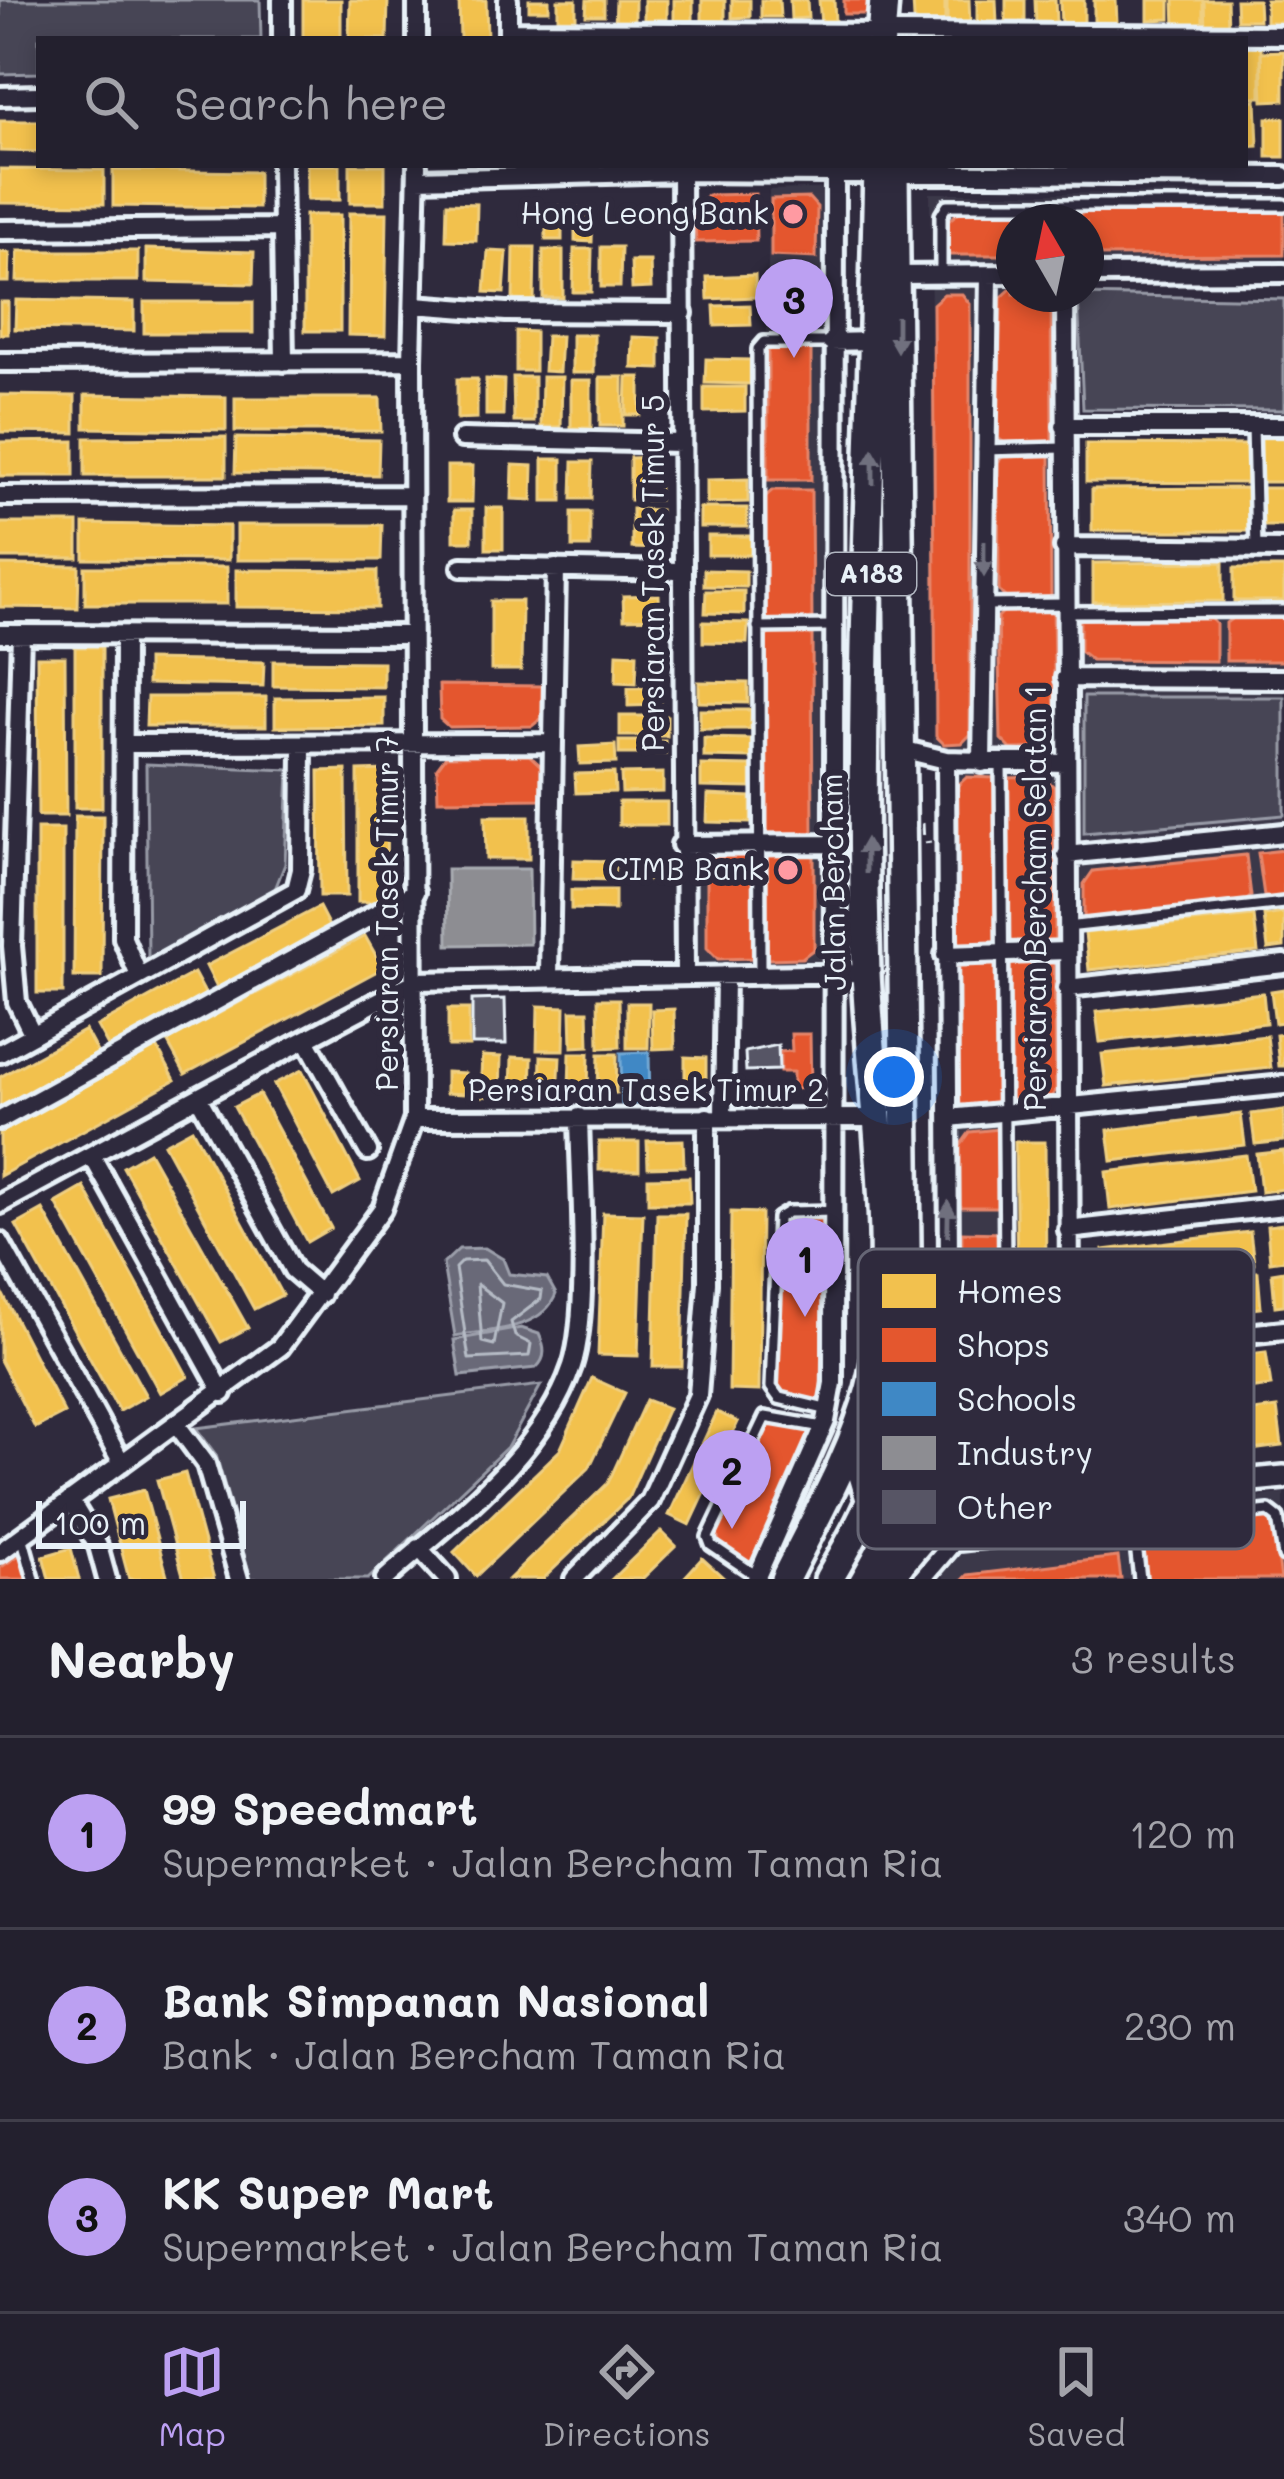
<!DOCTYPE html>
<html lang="en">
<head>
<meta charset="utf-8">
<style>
  body { margin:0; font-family:Mali,sans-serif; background:#2f2d3a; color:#f1f3f6 }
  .compass { position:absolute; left:996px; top:204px; width:108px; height:108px; border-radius:50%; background:#23202e; box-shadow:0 6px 18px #0003; rotate:351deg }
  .scale { position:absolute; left:36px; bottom:30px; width:210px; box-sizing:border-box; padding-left:12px; border:6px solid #e8f1f8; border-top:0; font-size:33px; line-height:42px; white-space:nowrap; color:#e8f1f8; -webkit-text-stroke:9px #2f2a3d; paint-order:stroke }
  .you { position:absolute; left:894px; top:1077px; width:42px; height:42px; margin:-30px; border:9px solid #fff; border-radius:50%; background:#1a73e8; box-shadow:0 0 0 18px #1a73e833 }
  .badge { display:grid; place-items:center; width:78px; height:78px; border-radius:50%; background:#bca0f2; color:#111; font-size:39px; font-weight:700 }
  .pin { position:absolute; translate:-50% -99px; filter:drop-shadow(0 3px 6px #0008) }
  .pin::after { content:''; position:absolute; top:63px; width:42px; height:36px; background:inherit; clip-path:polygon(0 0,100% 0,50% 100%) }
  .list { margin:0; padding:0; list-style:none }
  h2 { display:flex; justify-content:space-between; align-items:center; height:156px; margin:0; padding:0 48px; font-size:51px }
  h2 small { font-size:39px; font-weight:400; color:#a3a3aa }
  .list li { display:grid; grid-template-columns:78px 1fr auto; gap:36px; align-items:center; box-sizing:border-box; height:192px; padding:0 48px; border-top:3px solid #403e4a }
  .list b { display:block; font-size:45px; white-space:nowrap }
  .list p { margin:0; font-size:39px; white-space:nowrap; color:#a3a3aa }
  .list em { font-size:39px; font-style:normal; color:#a3a3aa }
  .icon { flex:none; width:66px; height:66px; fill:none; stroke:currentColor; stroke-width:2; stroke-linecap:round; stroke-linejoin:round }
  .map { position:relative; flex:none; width:1284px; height:1579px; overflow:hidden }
  .search { position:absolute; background:#23202e; box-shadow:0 6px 18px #0003; left:36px; right:36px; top:36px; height:132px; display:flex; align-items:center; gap:30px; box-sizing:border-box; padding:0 42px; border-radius:0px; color:#a3a3aa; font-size:45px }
  .sheet { height:732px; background:#23202e }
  nav { display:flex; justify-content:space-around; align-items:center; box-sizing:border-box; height:168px; border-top:3px solid #403e4a; background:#23202e; font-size:33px; color:#a3a3aa }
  nav a { display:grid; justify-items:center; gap:6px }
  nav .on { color:#bca0f2 }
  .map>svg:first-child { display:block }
</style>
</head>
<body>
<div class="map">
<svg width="1284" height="1579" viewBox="0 0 1284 1579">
  <rect width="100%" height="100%" fill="#2f2a3d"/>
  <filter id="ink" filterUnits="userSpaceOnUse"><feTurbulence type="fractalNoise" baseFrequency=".00833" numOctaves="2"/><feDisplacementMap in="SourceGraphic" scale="24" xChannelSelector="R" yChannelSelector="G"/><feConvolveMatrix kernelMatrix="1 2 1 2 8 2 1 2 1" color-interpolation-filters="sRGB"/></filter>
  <g filter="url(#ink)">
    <path fill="#3b3749" d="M837,188L838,968L684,967L685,843L760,841L769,190Z
      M930,193L1284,194V275L1086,276V222H1014V294H1067L1065,604L1284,606V902L1070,926L1062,1108L1004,1110L1009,1420L938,1433Z
      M1284,1493V1579H944L939,1541Z"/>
    <path fill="#464455" stroke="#979aa6" stroke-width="3" d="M0,0H260L261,39H39V73L0,74Z
      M1078,295L1284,299V410L1083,409Z
      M1084,697H1284V815L1084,833Z
      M146,764L289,770L285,864L275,889L148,959Z
      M541,1385L508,1446L368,1579H251L216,1455L196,1428Z"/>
    <path fill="#696978" stroke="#9c9fab" stroke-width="3" d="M485,1248L503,1259L509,1274L547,1278L556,1294C542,1331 488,1330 455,1336L443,1264L459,1249Z
      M521,1328L539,1334C545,1347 547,1358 536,1368L460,1376L454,1340Z"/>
    <path fill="#f2c14e" stroke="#efcf81" stroke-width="3" d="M303,0H341V39H303Z
      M350,0H388L387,39H349Z
      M459,0H486L487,39H460Z
      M529,0H549V10H529Z
      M558,0H576V19H558Z
      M587,0H604V15H586Z
      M616,0H635V26H615Z
      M644,0H667V19L644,20Z
      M674,0H693V23H674Z
      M702,0H725V27L702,28Z
      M732,0H750V17L732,18Z
      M761,0H779L780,17H761Z
      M790,0H807L808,18L791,19Z
      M819,0H834L835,23L821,24Z
      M913,0H945V29H926L914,19Z
      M947,0H969L970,25H947Z
      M977,0H996L997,24H977Z
      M1006,0H1025V26H1006Z
      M1035,0H1055L1056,22L1036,24Z
      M1060,0H1084V24L1061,25Z
      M1094,0H1116L1117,22H1094Z
      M1148,0H1170V19L1148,20Z
      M1174,0H1203V28H1175Z
      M1204,0H1227L1228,27L1205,28Z
      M1236,0H1258L1259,20H1237Z
      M1266,0H1284V22H1266Z
      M1245,43H1261V97H1245Z
      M1284,51V100L1263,101L1261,52Z
      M1256,100L1258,146L1245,147V101Z
      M1267,118H1284V157H1267Z
      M0,121H39V152L0,151Z
      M307,165H340V200H307Z
      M350,165H385V203H350Z
      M0,169L104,170V204L0,203Z
      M113,170L258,172V208L113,206Z
      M447,203L477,204L476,241L446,240Z
      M546,206H562V240H546Z
      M575,208H593L592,242L575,241Z
      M349,213H387L385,336L348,335Z
      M305,215H340V331H305Z
      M514,247H535L534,301L513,300Z
      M601,247H621L620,287H601Z
      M146,249L254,252L253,284L146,282Z
      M574,249H592L591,292H573Z
      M543,250H563V298H543Z
      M18,251H138V281H17Z
      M488,251L507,252L504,293L485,292Z
      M0,252L10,253L9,282H0Z
      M631,261H650L651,288L632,289Z
      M755,275L756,297L708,299L707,277Z
      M16,300L134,302V331L15,329Z
      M0,302H8V334H0Z
      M144,302H253V333H144Z
      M750,305L751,325L715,326L714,306Z
      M516,331L535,332V371H516Z
      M572,335H594V373H572Z
      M546,336H561L559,372L544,371Z
      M633,337L660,338V369L632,368Z
      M706,359L750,360V384L705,383Z
      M513,377H534V422H514Z
      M542,377H562L561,427H541Z
      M600,377H623V426H600Z
      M627,377H640V415H626Z
      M457,379H477V418L457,419Z
      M486,379L504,380L503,415H486Z
      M571,380H591V428H571Z
      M704,387H745V411L704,412Z
      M0,395L75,396V433L0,432Z
      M85,395L226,397V430L85,428Z
      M235,398H380L381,431H235Z
      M226,437V476H85V438Z
      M236,438L379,440L378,475L235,473Z
      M1260,438H1284V482H1260Z
      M74,441V476H0V442Z
      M1086,444L1251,445V483L1086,482Z
      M658,457L659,500H630V458Z
      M543,459H562V501H543Z
      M573,462H592L591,499H572Z
      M513,465L533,466L532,500L512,499Z
      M447,466H473L472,502H447Z
      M748,479V502L707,503V480Z
      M1248,488V531H1092V489Z
      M1259,488H1284V526H1259Z
      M486,508H503V549H486Z
      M700,508H747V527H700Z
      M632,509L660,510L659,549L632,548Z
      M454,510H472V541H454Z
      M572,512H590V547H572Z
      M0,523H78V558H0Z
      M84,524L229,526V560L84,559Z
      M237,525H382L381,560H237Z
      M708,536H752V555H708Z
      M1223,562V601L1093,602V563Z
      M0,565L79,566L78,608L0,607Z
      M85,567H227V604H85Z
      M1234,568H1284V601H1234Z
      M236,570L377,571V608L236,607Z
      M704,570L746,571V587L704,586Z
      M706,591H744V614L705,613Z
      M659,595L660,618L624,619L623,596Z
      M491,601H522L521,670H491Z
      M703,622L748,623L747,643L703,642Z
      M75,647H102V808H75Z
      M617,653L637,654L636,683L616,682Z
      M37,657H65L66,816H38Z
      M147,660L264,662L263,686L147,684Z
      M273,661L383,662V687L273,686Z
      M699,682L748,683V703L699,702Z
      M660,687V705L628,706V688Z
      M147,697H266V726H146Z
      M384,697V726L275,727V698Z
      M700,710H751L750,729H700Z
      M620,716H667V736H620Z
      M704,738L751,739V758L704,757Z
      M619,741H665V754H619Z
      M615,745L616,763L580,764L579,747Z
      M701,765L751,766V788L701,787Z
      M346,770L347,896H320L319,771Z
      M387,770L386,902H358V771Z
      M614,773L615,792L576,793L575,774Z
      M663,773V792L622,793L621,774Z
      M708,795L751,797V823L707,822Z
      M619,802H667V825H619Z
      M75,816H103L102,977H74Z
      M485,816H529V859H486Z
      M37,829H63V993H37Z
      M574,860L615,861L614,880L573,879Z
      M620,861H666V880H620Z
      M571,890H615V910L571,909Z
      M319,907L330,928L217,988L206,966Z
      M1284,913V947L1268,949L1264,916Z
      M1254,916L1258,952L1089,970L1085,933Z
      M365,936L383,968L185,1074L167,1041Z
      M194,973L207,997L110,1050L97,1026Z
      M1284,989V1022L1275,1023L1271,991Z
      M1263,993L1266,1023L1100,1042L1096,1012Z
      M598,999H619L620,1047L599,1048Z
      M627,1003H649L648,1048H627Z
      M538,1006L565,1007L564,1050H537Z
      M448,1009H469V1046H448Z
      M674,1009L675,1048L653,1049L652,1010Z
      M571,1011H588L589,1046L572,1047Z
      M85,1030L98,1054L0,1108V1077Z
      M1284,1034V1066H1279L1276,1035Z
      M1267,1036L1271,1068L1106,1086L1102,1054Z
      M157,1047L175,1080L0,1176V1133Z
      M570,1053H589L588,1090H569Z
      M599,1054H617L616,1093H598Z
      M482,1056L501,1057L500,1097L480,1096Z
      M541,1056L560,1057L558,1097H540Z
      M512,1057L532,1058L531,1094L511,1093Z
      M685,1057L706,1058V1094L685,1093Z
      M302,1070L360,1181L333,1196L274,1084Z
      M446,1072L465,1073L464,1094L446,1093Z
      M259,1094L331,1228L307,1242L234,1107Z
      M1284,1110V1141L1255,1144L1251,1114Z
      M1241,1114L1245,1145L1112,1161L1108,1130Z
      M192,1129L282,1295L254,1309L164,1144Z
      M683,1140L684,1166L648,1167L647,1141Z
      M599,1142H639V1170H599Z
      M1015,1142H1045L1046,1276L1017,1277Z
      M1284,1151V1189L1261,1192L1257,1154Z
      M149,1152L248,1328L221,1342L123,1167Z
      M1246,1155L1251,1191L1110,1209L1106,1172Z
      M689,1177L690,1203H648V1178Z
      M84,1187L188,1377L160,1393L56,1203Z
      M43,1210L146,1396L119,1411L16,1225Z
      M731,1212L761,1213L759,1391L729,1390Z
      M603,1213L643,1214L638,1356L598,1355Z
      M657,1214H686L682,1367H653Z
      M1284,1224V1260L1270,1262L1267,1226Z
      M1250,1232L1254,1264L1106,1281L1103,1250Z
      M1284,1271V1305L1275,1306L1272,1273Z
      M1258,1272L1261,1308L1109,1323L1105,1287Z
      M0,1289L64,1413L35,1428L0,1360Z
      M1266,1352L1271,1386L1116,1406L1112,1372Z
      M592,1378L625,1393L589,1468L476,1576L454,1552L560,1450Z
      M646,1400L668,1408L628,1498L543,1579H509L608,1483Z
      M1277,1408L1282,1446L1099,1470L1094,1432Z
      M717,1412L738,1422L690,1525L669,1515Z
      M185,1473L214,1579H184L157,1480Z
      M144,1490L168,1579H129L108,1499Z
      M661,1531L676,1546L642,1579H612Z
      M71,1548L79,1579H49L43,1556Z
      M702,1558L725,1579H683Z"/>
    <path fill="#e4572e" stroke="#e5856b" stroke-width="3" d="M844,0H867V14H844Z
      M755,194L756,241L696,242L694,206L708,195Z
      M809,198L817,207L816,258L771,256V199Z
      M1085,210L1284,211V255L1086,256V222L1077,220Z
      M1058,211L1065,222H1014V255H947V222L959,212Z
      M770,273L816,274V298L769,297Z
      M1013,287L1014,294L1051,295L1052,445H1007L998,438L1001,298Z
      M944,294H962L970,304V735L962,743L944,744L936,736L933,304Z
      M768,347H811V480H768Z
      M1050,453L1051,598H1006L999,591L998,462L1005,454Z
      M773,490H811L812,622L771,623L764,615V498Z
      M1053,607L1055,738L1044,748L1011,749L1001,739L998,617L1006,609Z
      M1206,614L1216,624V661L1091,660L1080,651V615Z
      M1284,616V661H1226V623L1234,617Z
      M770,633H812L813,839L768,840L762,834L765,638Z
      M439,685L542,686V718L532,726L449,727L440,719Z
      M529,755L543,768V799L438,800L437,768L446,756Z
      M967,777L997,778L999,938L990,946L955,947V788Z
      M1044,777L1054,787L1055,945H1015L1008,938L1007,778Z
      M1284,850V898L1271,899L1264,896L1258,853Z
      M746,851L755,857V958L718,959L707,948V852Z
      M772,851H814V949L802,958L767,959L764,858Z
      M1246,855L1251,896L1245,902L1084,921V884L1093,871Z
      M1015,956H1054L1056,1090L1048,1102L1008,1105V963Z
      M992,957L998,964L1001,1105L969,1110L960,1103L955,958Z
      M791,1034H810L811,1088L793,1089V1072H780V1052L792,1051Z
      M999,1129L1000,1207H960L959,1147L970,1132Z
      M826,1215L820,1403L782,1396L777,1390L782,1225L791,1216Z
      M962,1232L1002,1233V1266L995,1272H962Z
      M776,1424L811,1432L750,1564L720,1545L716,1530L766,1428Z
      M1272,1516L1281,1579H1147L1141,1535Z
      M22,1553L29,1579H0V1568Z
      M1118,1557L1121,1579H964L968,1575Z"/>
    <path fill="#3f88c5" stroke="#72a8d4" stroke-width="3" d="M649,1052L650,1104H622L621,1053Z"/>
    <path fill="#8d8d92" stroke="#a8abb1" stroke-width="3" d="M447,869H529L530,944L448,945Z"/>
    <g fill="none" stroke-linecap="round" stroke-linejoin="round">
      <path stroke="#b5bbc5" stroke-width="3" d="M484,1260L503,1284L542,1291L541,1299L511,1322L515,1336L531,1344L529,1356L469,1359L455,1268L462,1261Z
        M477,1284L502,1303L494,1345L482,1342Z"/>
    </g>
    <path fill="#575565" stroke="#e8f1f8" stroke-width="3" d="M505,999L506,1044H472V1000Z
      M778,1045L779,1070L746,1071L745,1052Z"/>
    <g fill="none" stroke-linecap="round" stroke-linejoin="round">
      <defs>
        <path id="service" d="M941,275V215L947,205H1284
          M1253,426L1256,549
          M983,450L1064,448
          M984,605L1065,604
          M1065,612L1284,611
          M758,627L831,626
          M1001,763L1006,1395
          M1067,927L1284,903
          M760,974L758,349L764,342H831
          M947,1277L1005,1276
          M829,1410L779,1398L771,1387L778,1218L788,1212L835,1211
          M1116,1497L1119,1530
          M1134,1528L1140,1579
          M22,1536L34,1579
          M950,1546L1269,1511L1278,1518L1284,1556
          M757,1576L711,1545L708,1537L765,1417L823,1427"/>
        <path id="minor" d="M282,0V39
          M417,0V39
          M508,0V38
          M508,31L1284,35
          M0,96L39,95
          M281,165L284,362
          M681,172L685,975
          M417,179L681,172L1284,176
          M0,230L280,228
          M1086,274L1284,273
          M897,275L1014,274
          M1065,294L1071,1501
          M415,305L506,312L683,313
          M831,342L874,341
          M0,362L412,361
          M1064,426H1284
          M462,438L681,443
          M0,496L412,495
          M1064,547L1284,549
          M462,567L679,571
          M0,634L413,635
          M21,634L12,946L17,1002L33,1035
          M124,635L123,938L139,976
          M1065,678L1284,679
          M125,744L550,743
          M897,748L946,760L1065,763
          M982,763L989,275
          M681,845L830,844
          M1066,855L1284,833
          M945,955L1067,951
          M549,975L556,568
          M1067,988L1284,964
          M306,1039L416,981L866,973
          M0,1053L296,890L301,870L302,747
          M198,1097L293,1270L321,1294
          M723,1117L725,975
          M949,1118L1284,1085
          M414,1119L878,1118
          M0,1120L415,892
          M92,1156L223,1393
          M0,1204L306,1039L368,1151
          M1068,1230L1284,1206
          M0,1242L122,1463
          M1069,1353L1284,1330
          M177,1425L206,1464L239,1579
          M950,1434L1070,1418
          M70,1500L98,1546L107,1579
          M945,1504L950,1434L946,760
          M419,1548L447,1579
          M0,1552L280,1347L382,1209L414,1119L412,361L417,165
          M385,1579C453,1518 541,1457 572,1366C590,1312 580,1178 579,1117
          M574,1579L650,1501L698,1395L707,1283V1117
          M756,1579L826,1421L833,1383L835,175
          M922,1579L950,1546L955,1513"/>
        <path id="tertiary" d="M880,1488L945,1504L979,1506L1284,1477
          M872,1506L953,1523L995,1517"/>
        <path id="primary" d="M881,39L884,0
          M872,1506L862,1472L876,1418
          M785,1579C815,1518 852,1455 870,1389C902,1268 871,1097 866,972C857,704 873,433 878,165
          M829,1579C885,1484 895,1447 907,1338L894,172"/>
      </defs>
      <use href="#service" stroke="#e8f1f8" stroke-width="18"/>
      <use href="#minor" stroke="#e8f1f8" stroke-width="26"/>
      <use href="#tertiary" stroke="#e8f1f8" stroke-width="30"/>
      <use href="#primary" stroke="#e8f1f8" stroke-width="36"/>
      <path stroke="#e8f1f8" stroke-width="3" stroke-dasharray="12 9" stroke-linecap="butt" d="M923,823L924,843L931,842"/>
      <use href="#service" stroke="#2f2a3d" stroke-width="9"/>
      <use href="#minor" stroke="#2f2a3d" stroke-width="16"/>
      <use href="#tertiary" stroke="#2f2a3d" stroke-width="21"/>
      <use href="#primary" stroke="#2f2a3d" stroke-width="27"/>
    </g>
    <defs><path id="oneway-solid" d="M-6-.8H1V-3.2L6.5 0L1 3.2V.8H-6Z" transform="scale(3)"/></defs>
    <g fill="#70707e">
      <use href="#oneway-solid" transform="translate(897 334) rotate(90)"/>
      <use href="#oneway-solid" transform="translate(873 467) rotate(-90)"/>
      <use href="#oneway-solid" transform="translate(984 559) rotate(90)"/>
      <use href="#oneway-solid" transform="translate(866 856) rotate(-90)"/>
      <use href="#oneway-solid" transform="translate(948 1219) rotate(-89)"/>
    </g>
  </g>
  <g fill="#ff9aa2" stroke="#2f2a3d" stroke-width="4.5">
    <circle cx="793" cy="214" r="12"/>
    <circle cx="788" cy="870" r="12"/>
  </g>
  <g text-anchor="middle" stroke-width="12" stroke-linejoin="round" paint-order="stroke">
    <rect fill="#2f2a3d" stroke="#b0b5c0" stroke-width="3" x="826" y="553" width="90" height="42" rx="9"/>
    <g font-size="27" font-weight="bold" fill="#e8f1f8">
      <text x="871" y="583">A183</text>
    </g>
    <g font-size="30" fill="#e8f1f8" stroke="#2f2a3d" text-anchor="end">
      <text x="769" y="224">Hong Leong Bank</text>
      <text x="764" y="880">CIMB Bank</text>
    </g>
    <g font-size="30" fill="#e8f1f8" stroke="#2f2a3d">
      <text transform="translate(654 573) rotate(-90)" y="10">Persiaran Tasek Timur 5</text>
      <text transform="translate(834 882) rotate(-91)" y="10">Jalan Bercham</text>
      <text transform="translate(1036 898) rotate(-90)" y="10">Persiaran Bercham Selatan 1</text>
      <text transform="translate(388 913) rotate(-90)" y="10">Persiaran Tasek Timur 7</text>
      <text x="646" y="1101">Persiaran Tasek Timur 2</text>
    </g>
  </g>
  <rect x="858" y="1249" width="396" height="300" rx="18" fill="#2f2a3d" stroke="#666675" stroke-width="3"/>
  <rect x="882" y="1274" width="54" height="34" fill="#f2c14e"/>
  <rect x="882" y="1328" width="54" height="34" fill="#e4572e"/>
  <rect x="882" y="1382" width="54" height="34" fill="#3f88c5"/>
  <rect x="882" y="1436" width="54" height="34" fill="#8d8d92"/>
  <rect x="882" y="1490" width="54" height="34" fill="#575565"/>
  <g font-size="33" fill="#e8f1f8">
    <text x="957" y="1303">Homes</text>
    <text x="957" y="1357">Shops</text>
    <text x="957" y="1411">Schools</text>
    <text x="957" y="1465">Industry</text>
    <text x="957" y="1519">Other</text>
  </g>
</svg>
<svg class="compass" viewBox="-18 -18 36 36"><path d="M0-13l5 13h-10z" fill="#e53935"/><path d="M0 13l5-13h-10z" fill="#a3a3aa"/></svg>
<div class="scale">100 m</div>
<div class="you"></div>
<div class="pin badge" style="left:805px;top:1317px">1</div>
<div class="pin badge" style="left:732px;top:1529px">2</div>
<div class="pin badge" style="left:794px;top:358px">3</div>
<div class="search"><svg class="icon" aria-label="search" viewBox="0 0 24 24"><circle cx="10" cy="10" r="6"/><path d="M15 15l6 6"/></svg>Search here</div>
</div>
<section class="sheet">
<h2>Nearby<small>3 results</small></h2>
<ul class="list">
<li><span class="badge">1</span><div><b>99 Speedmart</b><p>Supermarket · Jalan Bercham Taman Ria</p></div><em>120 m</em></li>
<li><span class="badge">2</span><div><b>Bank Simpanan Nasional</b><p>Bank · Jalan Bercham Taman Ria</p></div><em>230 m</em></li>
<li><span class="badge">3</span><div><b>KK Super Mart</b><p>Supermarket · Jalan Bercham Taman Ria</p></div><em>340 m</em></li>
</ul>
</section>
<nav>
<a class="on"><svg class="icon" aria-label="map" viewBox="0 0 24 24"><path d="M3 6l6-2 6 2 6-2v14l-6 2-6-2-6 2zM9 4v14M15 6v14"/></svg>Map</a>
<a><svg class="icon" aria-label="directions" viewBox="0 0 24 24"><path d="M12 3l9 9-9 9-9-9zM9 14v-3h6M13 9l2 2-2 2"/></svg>Directions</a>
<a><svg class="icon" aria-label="saved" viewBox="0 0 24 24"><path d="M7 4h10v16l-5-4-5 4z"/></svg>Saved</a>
</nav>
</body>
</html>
